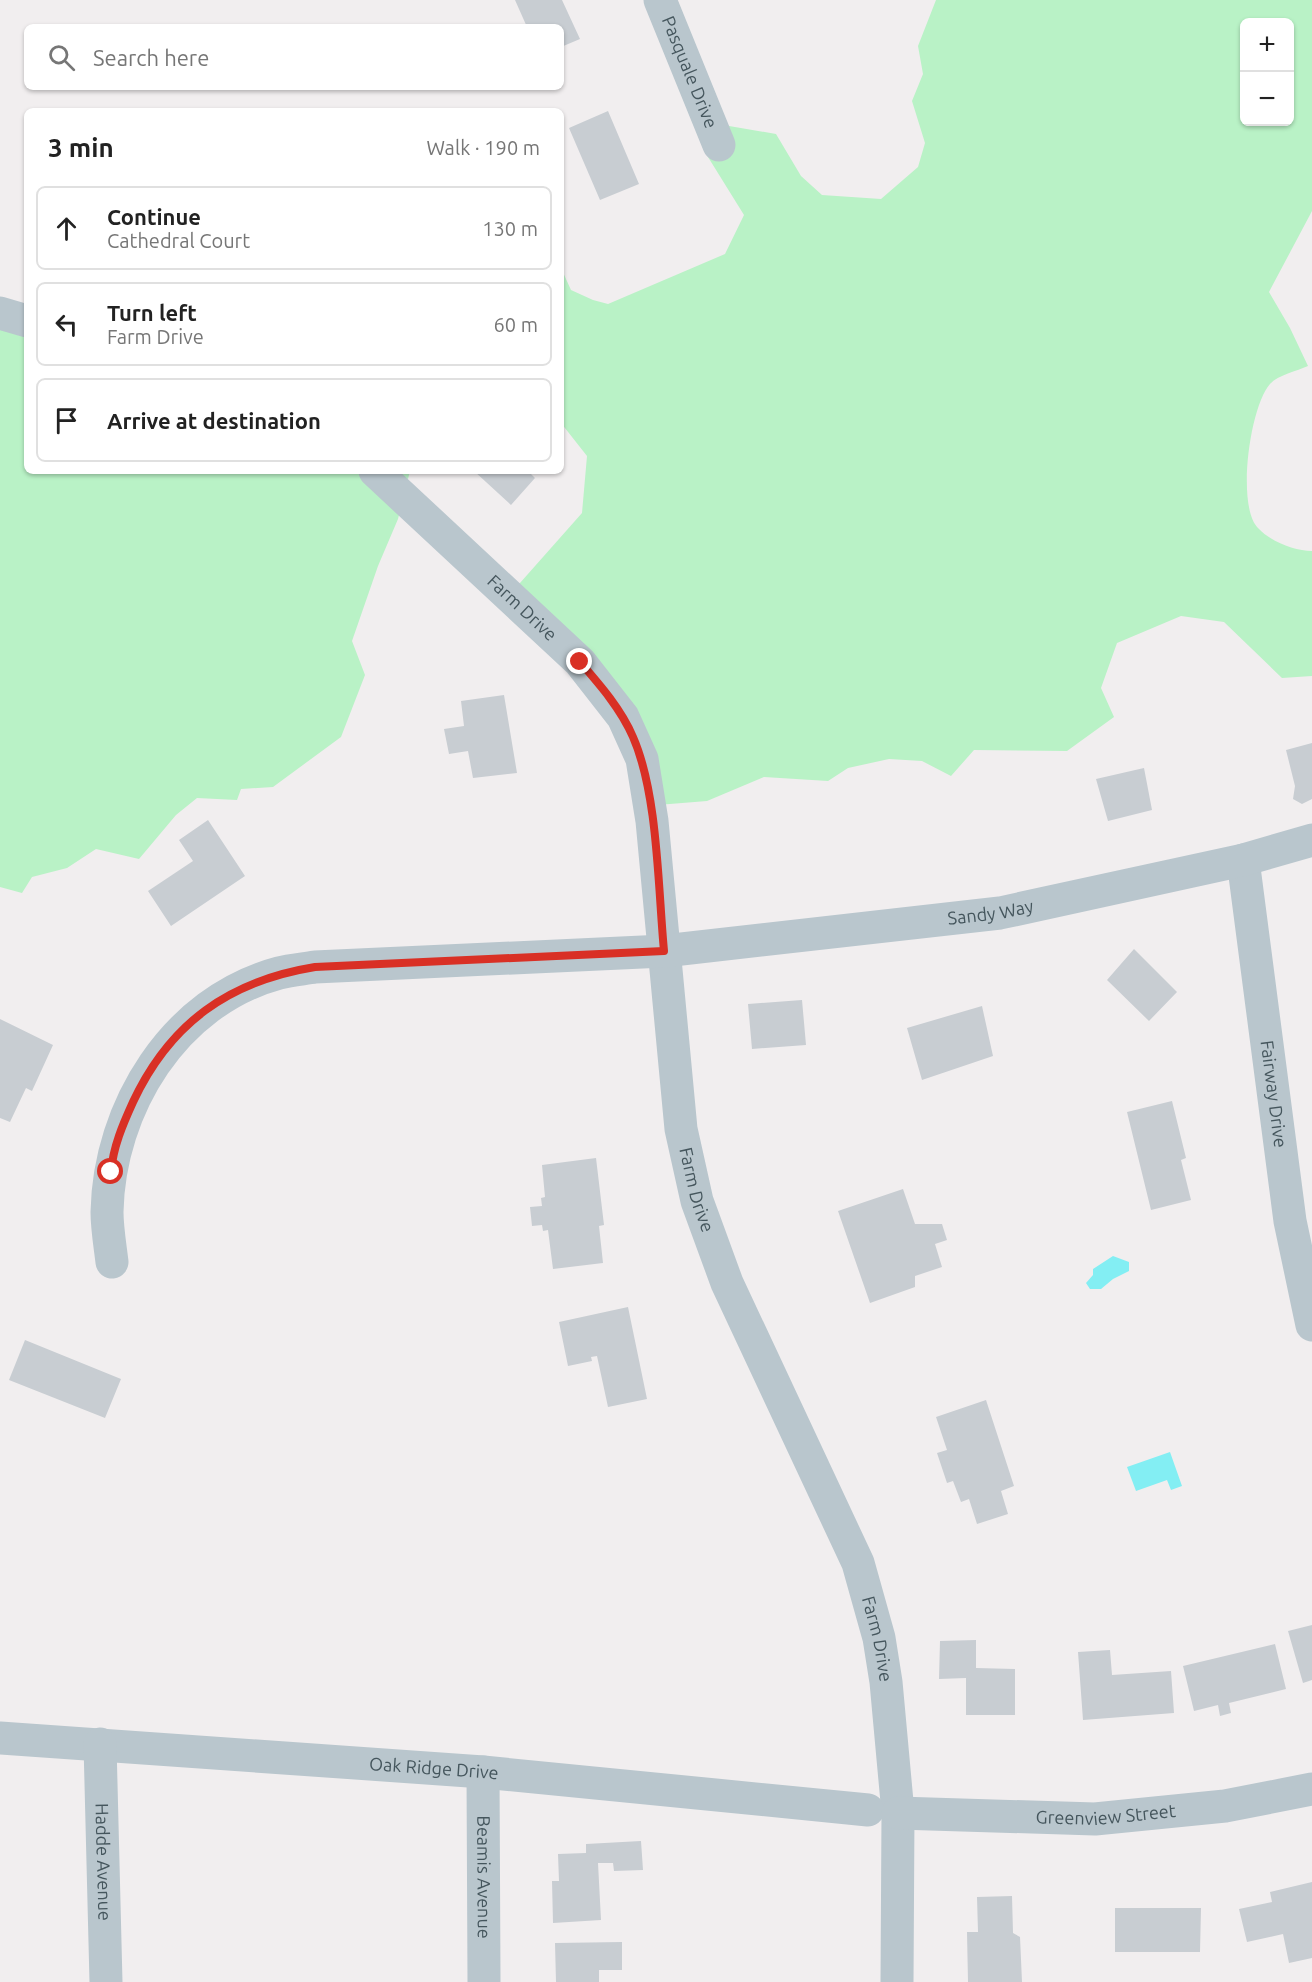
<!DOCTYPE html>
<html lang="en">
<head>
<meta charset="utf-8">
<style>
  body { margin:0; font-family:Ubuntu,sans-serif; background:#f6f6f6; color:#222 }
  .controls { position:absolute; right:18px; top:18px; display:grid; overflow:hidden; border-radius:9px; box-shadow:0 2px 4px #0004 }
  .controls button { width:54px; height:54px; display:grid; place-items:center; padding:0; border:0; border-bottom:2px solid #e0e0e0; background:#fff; color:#222; font:30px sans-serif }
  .stop { position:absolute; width:18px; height:18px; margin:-14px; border:4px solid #d93025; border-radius:50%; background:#fff }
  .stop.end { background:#d93025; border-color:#fff; box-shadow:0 2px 6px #0008 }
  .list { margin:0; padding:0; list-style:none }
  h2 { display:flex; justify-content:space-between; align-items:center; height:78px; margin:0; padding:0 24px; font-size:26px }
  h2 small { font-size:20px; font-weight:400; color:#767676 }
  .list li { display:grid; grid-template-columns:39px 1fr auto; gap:18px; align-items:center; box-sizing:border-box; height:84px; margin:0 12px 12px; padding:0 12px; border:2px solid #e0e0e0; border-radius:9px }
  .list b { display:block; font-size:22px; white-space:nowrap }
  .list p { margin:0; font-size:20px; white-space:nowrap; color:#767676 }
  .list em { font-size:20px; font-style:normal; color:#767676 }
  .icon { flex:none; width:33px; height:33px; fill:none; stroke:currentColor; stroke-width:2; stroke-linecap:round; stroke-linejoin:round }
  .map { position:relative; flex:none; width:1312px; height:1982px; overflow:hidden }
  .search { position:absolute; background:#fff; box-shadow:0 2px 4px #0004; left:24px; top:24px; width:540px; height:66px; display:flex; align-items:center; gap:15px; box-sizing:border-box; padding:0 21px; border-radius:9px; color:#767676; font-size:22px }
  .panel { position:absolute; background:#fff; box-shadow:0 2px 4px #0004; left:24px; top:108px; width:540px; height:366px; border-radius:9px }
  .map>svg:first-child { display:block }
</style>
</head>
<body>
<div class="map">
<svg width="1312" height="1982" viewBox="0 0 1312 1982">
  <rect width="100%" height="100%" fill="#f1eeef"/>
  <path fill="#b9f2c6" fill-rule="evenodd" d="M936,0H1312V211L1269,292L1290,328L1308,366C1297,371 1278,375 1270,384C1250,406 1236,506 1258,528C1271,542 1295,551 1312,551V676L1282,678L1224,622L1181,616L1117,643L1101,688L1114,717L1067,751L974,750L951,776L922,761L889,759L848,768L828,781L764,777L707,801L645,806L626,738L512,592L582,513L587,456L561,423V268L571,290L593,300L608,304L725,254L744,215L708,157L700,121L776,134L801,176L822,195L881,199L918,167L925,143L912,101L923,74L918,46ZM1244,22H1290V122H1244Z
    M0,305L27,311V471H410L398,519L378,566L352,641L365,675L341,737L273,787L241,789L237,800L197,798L176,815L139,859L96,849L67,868L32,877L22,893L0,887Z"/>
  <path fill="#83eef3" d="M1113,1256L1129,1262V1271L1113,1279L1101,1289H1090L1086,1283L1093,1275V1269Z
    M1170,1452L1182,1486L1171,1490L1167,1480L1136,1491L1127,1467Z"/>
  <path fill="#c8cdd2" d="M515,0H562L580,39L561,47V27H527Z
    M608,111L639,184L600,200L569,128Z
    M474,471H528L535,478L511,505Z
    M504,695L517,773L473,778L468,751L449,754L444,729L464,726L461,701Z
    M1312,743V799L1302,804L1293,799L1295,786L1286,750Z
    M1144,768L1152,810L1108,821L1096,779Z
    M208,820L245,876L171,926L148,891L193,861L179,840Z
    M1134,949L1177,992L1149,1021L1107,980Z
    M802,1000L806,1045L752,1049L748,1004Z
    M982,1006L993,1056L922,1080L907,1028Z
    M0,1019L53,1045L32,1091L26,1088L10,1122L0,1118Z
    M1172,1101L1186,1158L1181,1160L1191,1200L1151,1210L1127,1112Z
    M596,1158L604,1225L599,1226L603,1263L553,1269L548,1230L543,1231L542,1225L532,1226L530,1207L542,1206L541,1198L545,1197L542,1165Z
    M903,1189L915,1224H942L947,1240L935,1244L942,1267L915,1276V1287L870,1303L838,1211Z
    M628,1307L647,1399L608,1407L597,1356L591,1357L592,1361L568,1366L559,1322Z
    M25,1340L121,1379L105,1418L9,1380Z
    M986,1400L1014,1486L1001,1491L1008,1514L977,1524L969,1499L961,1502L953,1481L947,1483L937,1453L947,1450L936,1417Z
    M1312,1625V1680L1303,1683L1288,1631Z
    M976,1640V1668L1015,1669V1715H966V1678L939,1679L940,1641Z
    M1275,1644L1286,1689L1229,1703L1231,1713L1220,1716L1218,1705L1194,1711L1183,1666Z
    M1110,1650L1112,1675L1171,1671L1174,1713L1083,1720L1078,1652Z
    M641,1841L643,1870L614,1871L613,1863H598L601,1920L553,1923L552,1881H559L558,1854L586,1853V1844Z
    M1312,1882V1958L1289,1963L1283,1934L1247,1942L1239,1909L1272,1902L1270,1892Z
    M1012,1896L1013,1933L1020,1937L1022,1982H968L967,1932H978L977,1897Z
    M1115,1908H1201L1200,1952H1115Z
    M622,1942V1970H599V1982H556L555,1943Z"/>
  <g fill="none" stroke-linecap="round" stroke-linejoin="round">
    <g stroke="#b9c6cd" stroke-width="33">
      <path id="s1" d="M660,0L719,145"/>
      <path d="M0,313L27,321"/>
      <path id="s2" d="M375,471L580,662L623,717L642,759L652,821L681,1129L697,1201L727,1283L858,1563L879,1638L886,1682L898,1813L897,1982"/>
      <path id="s3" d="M1243,860L1290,1221L1312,1325"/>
      <path id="s4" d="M112,1262C110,1245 107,1228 107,1212C109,1108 174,1001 279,973C290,970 303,969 315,967L664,951L1000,913L1243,860L1312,840"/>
      <path id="s5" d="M0,1738L483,1772L868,1810"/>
      <path id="s6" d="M100,1744L106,1982"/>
      <path id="s7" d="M483,1772L484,1982"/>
      <path id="s8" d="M898,1813L1095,1819L1225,1806L1312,1789"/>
    </g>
  </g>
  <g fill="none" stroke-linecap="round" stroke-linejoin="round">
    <path stroke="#d93025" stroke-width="8" d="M111,1172C113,1147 123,1124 133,1102C170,1023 229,981 315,967L664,951C658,888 658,794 633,737C621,709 600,685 580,662"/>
  </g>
  <g text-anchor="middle" stroke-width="4.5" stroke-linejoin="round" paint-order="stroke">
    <g font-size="18" fill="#45565d" stroke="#fff">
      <text dy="6" stroke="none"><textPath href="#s1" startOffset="78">Pasquale Drive</textPath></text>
      <text dy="6" stroke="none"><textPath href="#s2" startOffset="201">Farm Drive</textPath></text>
      <text dy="6" stroke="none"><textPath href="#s4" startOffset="1080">Sandy Way</textPath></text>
      <text dy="6" stroke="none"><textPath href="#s3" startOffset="236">Fairway Drive</textPath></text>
      <text dy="6" stroke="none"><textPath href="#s2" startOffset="831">Farm Drive</textPath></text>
      <text dy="6" stroke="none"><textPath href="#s2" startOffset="1317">Farm Drive</textPath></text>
      <text dy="6" stroke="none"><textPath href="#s5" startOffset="435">Oak Ridge Drive</textPath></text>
      <text dy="6" stroke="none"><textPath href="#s8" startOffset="208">Greenview Street</textPath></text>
      <text dy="6" stroke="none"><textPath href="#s6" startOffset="118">Hadde Avenue</textPath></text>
      <text dy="6" stroke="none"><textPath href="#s7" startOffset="105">Beamis Avenue</textPath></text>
    </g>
  </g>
</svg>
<div class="controls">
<button>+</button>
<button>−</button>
</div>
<div class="stop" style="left:111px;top:1172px"></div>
<div class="stop end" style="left:580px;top:662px"></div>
<div class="search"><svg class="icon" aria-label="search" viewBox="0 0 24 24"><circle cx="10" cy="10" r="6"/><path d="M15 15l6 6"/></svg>Search here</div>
<section class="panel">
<h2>3 min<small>Walk · 190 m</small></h2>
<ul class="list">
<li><svg class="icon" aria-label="ahead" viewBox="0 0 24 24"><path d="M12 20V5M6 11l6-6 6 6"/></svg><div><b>Continue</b><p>Cathedral Court</p></div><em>130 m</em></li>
<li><svg class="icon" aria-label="left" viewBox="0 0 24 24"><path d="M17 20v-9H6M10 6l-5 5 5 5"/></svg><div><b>Turn left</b><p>Farm Drive</p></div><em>60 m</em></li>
<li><svg class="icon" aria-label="arrive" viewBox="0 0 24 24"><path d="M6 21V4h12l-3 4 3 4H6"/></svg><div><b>Arrive at destination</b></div></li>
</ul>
</section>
</div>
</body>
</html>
